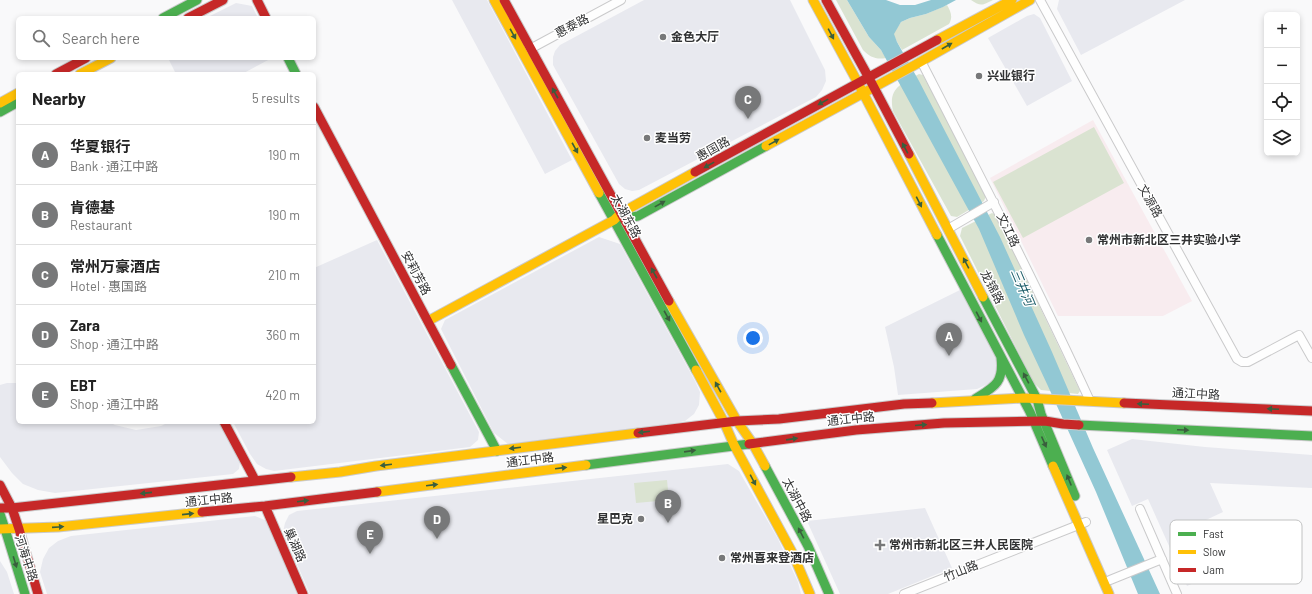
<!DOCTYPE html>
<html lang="en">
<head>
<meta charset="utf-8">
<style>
  body { margin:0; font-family:Barlow,"Noto Sans SC",sans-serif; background:#f2f2f2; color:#222 }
  .controls { position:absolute; right:12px; top:12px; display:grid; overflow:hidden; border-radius:6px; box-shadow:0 2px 6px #0003 }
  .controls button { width:36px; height:36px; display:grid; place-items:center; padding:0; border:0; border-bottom:1px solid #e0e0e0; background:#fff; color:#222; font:20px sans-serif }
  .you { position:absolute; left:753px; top:338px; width:14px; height:14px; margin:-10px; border:3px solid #fff; border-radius:50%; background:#1a73e8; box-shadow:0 0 0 6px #1a73e833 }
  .badge { display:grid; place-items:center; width:26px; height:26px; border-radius:50%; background:#777879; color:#fff; font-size:13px; font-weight:700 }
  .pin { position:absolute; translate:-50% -33px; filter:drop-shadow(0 1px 2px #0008) }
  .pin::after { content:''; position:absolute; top:21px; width:14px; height:12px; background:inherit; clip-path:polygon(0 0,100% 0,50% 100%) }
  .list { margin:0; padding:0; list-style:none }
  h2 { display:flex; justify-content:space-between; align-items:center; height:52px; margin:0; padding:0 16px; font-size:17px }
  h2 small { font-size:13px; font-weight:400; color:#767676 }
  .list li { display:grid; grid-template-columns:26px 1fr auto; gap:12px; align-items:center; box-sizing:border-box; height:60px; padding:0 16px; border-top:1px solid #e0e0e0 }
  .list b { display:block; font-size:15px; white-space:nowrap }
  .list p { margin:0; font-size:13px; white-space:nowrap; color:#767676 }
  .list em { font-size:13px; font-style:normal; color:#767676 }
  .icon { flex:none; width:22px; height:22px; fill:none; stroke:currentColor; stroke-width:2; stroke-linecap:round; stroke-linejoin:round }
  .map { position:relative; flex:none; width:1312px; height:594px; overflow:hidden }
  .search { position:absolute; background:#fff; box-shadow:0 2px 6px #0003; left:16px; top:16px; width:300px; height:44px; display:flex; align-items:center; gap:10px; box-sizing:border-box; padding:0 14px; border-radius:6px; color:#767676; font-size:15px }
  .panel { position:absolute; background:#fff; box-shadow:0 2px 6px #0003; left:16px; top:72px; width:300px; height:352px; border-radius:6px }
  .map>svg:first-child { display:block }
</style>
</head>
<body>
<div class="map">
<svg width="1312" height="594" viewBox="0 0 1312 594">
  <rect width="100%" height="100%" fill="#f9f9fa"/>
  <path fill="#e8e9ef" d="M452,0H487L572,160L545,174Z
    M644,0H790L825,70L826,81L822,90L816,97L639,190L632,191L625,189L619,184L553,65V57L555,51L560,45Z
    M1059,0H1185L1081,55L1057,9Z
    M236,3L252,6L258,18H206Z
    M1034,14L1040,18L1072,81L1027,106L988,38L1027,16Z
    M168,58H272L242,74H176Z
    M599,237L620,244L695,381L700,392L699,405L694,414L685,421L665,425L508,444L494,433L441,329L445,320Z
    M377,240L479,432L478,440L470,447L274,471L266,469L257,464L250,454L233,422H314V268Z
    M960,290L996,357L997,372L990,383L977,389L898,395L894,367L885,327Z
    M7,383H18V422H109L115,425L136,430L161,426L169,422H220L240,462L239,469L233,474L55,493L38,490L23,484L12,473L0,457V385Z
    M1132,439L1205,447L1312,455V488L1210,483L1223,512L1191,527L1212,575L1187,586L1148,499L1132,506L1107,450Z
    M728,464L739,471L778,539L798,582L801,594H310L283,532L285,523L289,515L297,511Z
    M925,508L952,568L888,594H840L807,521Z
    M255,516L267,521L297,594H47L40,572L43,559L49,548L58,541L71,536Z
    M0,561L7,572L14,594H0Z"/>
  <path fill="#f8ecef" d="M1093,120L1192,301L1163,316H1058L990,178Z"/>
  <path fill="#dae3d1" d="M836,0H847L869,37L881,50L886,58C876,60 870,57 863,50Z
    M971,0H993C983,5 981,7 971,0Z
    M947,5C951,12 953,17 949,24L902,50L897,42L893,34L901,22L910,18L926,14Z
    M919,74L923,75L986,196L984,201L957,217L951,216L893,111C888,88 901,84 919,74Z
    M1094,127L1124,183L1023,238L993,182Z
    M992,213L996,215L1080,391L1078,394L1041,390L1034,383L960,236L962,228Z
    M667,480L669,500L636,503L634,483Z"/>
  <path fill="#92c8d4" d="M847,0H886L900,5H915L931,0H956L943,7L926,14L910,18L901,22L894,34L897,42L919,81L1000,237L1052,352L1093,448L1160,594H1138L1096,492L1047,384L1024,335L979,229L881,50L869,37Z"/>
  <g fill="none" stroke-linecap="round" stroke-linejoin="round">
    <defs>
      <path id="street" d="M1040,0L1237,359L1242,362H1248L1299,335L1312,358
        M526,50L530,49L621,0
        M921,61C979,174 1037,286 1090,401
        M948,229L994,202
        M1140,509L1177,594
        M1110,580L1162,559
        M904,594L1086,522"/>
      <path id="fast" d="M163,18L197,0
        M288,58L296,74
        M0,112L18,102
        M599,193L696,370
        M617,220L638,216L766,146
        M937,235L1030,412L1053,466
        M983,297L1037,399L1041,414L1075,496
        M451,365L497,451
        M975,399C994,387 1004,383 1001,358
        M1079,425L1312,436
        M586,465L749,444
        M765,466L808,546L829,594
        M0,514L5,529
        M5,529L25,594"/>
      <path id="slow" d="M494,0L599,193
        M813,0L858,83L937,235
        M937,40L1012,0
        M80,74L111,58
        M0,103L18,93
        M766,146L913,66L1030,0
        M909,154L983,297
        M669,301L737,421L753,444L765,466
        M428,321L614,220L621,213L695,172
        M696,370L724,422L734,445L793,554L810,594
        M932,403L1023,398L1124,403
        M1053,466L1109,594
        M291,477L340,472L376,466L638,433
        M377,492L586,465
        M0,529L58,527L202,512"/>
      <path id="jam" d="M257,0L266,18
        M504,0L669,301
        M826,0L869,78L909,154
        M188,18L223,0
        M56,74L86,58
        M314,107L451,365
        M695,172L937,40
        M1124,403L1312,411
        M224,422L255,480
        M638,433L737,421L779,419L904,404L932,403
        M749,444L856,430L944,423L1045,421L1063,424L1079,425
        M0,485L12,508L19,529
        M265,506L303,594
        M0,508H12L291,477
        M202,512L265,506L377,492
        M19,529L38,594"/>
    </defs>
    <use href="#street" stroke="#cacacb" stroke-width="10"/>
    <use href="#fast" stroke="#cacacb" stroke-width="11"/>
    <use href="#slow" stroke="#cacacb" stroke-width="11"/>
    <use href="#jam" stroke="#cacacb" stroke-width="11"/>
    <use href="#street" stroke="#fefefe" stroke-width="8"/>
    <use href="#fast" stroke="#4caf50" stroke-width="9"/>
    <use href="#slow" stroke="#ffc107" stroke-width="9"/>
    <use href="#jam" stroke="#c62828" stroke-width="9"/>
  </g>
  <defs><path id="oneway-solid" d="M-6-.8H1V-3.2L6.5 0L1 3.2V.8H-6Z"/></defs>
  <g fill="#3a5e3d">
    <use href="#oneway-solid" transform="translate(513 34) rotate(61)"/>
    <use href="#oneway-solid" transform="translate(831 34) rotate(62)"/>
    <use href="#oneway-solid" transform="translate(947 46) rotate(-30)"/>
    <use href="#oneway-solid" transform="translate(555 93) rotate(-119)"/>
    <use href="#oneway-solid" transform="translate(823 102) rotate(151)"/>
    <use href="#oneway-solid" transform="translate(774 142) rotate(-29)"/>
    <use href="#oneway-solid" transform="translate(575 148) rotate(61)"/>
    <use href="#oneway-solid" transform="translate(905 148) rotate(-118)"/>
    <use href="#oneway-solid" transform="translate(709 165) rotate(151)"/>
    <use href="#oneway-solid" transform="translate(919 202) rotate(63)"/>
    <use href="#oneway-solid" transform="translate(660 204) rotate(-29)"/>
    <use href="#oneway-solid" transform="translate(966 263) rotate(-118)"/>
    <use href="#oneway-solid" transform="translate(654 273) rotate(-119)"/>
    <use href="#oneway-solid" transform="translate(667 316) rotate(61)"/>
    <use href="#oneway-solid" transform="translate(979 317) rotate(62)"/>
    <use href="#oneway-solid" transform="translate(1026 378) rotate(-118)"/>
    <use href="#oneway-solid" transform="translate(718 387) rotate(-119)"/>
    <use href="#oneway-solid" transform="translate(1143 404) rotate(-177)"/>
    <use href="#oneway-solid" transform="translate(1273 409) rotate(-177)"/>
    <use href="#oneway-solid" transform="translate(921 425) rotate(-5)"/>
    <use href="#oneway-solid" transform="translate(1183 430) rotate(3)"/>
    <use href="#oneway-solid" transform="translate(644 432) rotate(173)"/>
    <use href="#oneway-solid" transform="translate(792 439) rotate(-8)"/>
    <use href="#oneway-solid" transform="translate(1044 442) rotate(66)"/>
    <use href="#oneway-solid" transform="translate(515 448) rotate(173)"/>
    <use href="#oneway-solid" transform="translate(690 451) rotate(-8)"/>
    <use href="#oneway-solid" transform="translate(386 465) rotate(173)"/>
    <use href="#oneway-solid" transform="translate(561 468) rotate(-7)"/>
    <use href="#oneway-solid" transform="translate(753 480) rotate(62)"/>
    <use href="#oneway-solid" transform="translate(1069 480) rotate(-112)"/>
    <use href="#oneway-solid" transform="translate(432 485) rotate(-7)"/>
    <use href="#oneway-solid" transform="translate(146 493) rotate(174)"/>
    <use href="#oneway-solid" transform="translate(303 501) rotate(-7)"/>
    <use href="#oneway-solid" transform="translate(188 514) rotate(-6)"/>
    <use href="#oneway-solid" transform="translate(58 527) rotate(-4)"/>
    <use href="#oneway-solid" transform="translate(801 533) rotate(-118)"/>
    <use href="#oneway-solid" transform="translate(15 562) rotate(73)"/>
  </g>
  <g fill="#777879" stroke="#fff" stroke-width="1.5">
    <circle cx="663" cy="37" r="4"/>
    <circle cx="979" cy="76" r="4"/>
    <circle cx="647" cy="138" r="4"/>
    <circle cx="1089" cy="240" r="4"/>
    <circle cx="641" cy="519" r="4"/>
    <path d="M878 539h4v4h4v4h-4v4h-4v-4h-4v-4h4z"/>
    <circle cx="722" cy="558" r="4"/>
  </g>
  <g text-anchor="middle" stroke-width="3" stroke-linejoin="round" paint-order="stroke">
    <g font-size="12" fill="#313233" stroke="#fff">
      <text transform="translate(572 26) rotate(-28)" y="4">惠泰路</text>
      <text transform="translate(713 149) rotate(-29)" y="4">惠国路</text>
      <text transform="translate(1150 201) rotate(61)" y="4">文源路</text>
      <text transform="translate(626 216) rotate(61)" y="4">太湖东路</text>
      <text transform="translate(1008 230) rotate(64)" y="4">文江路</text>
      <text transform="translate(416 273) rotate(62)" y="4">安莉芳路</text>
      <text transform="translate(992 287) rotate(62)" y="4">龙锦路</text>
      <text transform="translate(1196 394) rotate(3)" y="4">通江中路</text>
      <text transform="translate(851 419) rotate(-6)" y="4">通江中路</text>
      <text transform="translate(530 460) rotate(-7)" y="4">通江中路</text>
      <text transform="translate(209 500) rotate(-6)" y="4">通江中路</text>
      <text transform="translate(797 500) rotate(62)" y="4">太湖中路</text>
      <text transform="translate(295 545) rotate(66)" y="4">巢湖路</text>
      <text transform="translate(26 558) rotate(72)" y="4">河海中路</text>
      <text transform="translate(961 571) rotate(-22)" y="4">竹山路</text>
    </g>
    <g font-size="12" font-weight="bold" fill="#313233" stroke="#fff" text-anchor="start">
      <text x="671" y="41">金色大厅</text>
      <text x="987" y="80">兴业银行</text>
      <text x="655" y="142">麦当劳</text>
      <text x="1097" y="244">常州市新北区三井实验小学</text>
      <text x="633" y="523" text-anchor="end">星巴克</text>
      <text x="889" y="549">常州市新北区三井人民医院</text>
      <text x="730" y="562">常州喜来登酒店</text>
    </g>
    <g font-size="13" font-style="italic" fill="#1b5c68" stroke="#fff">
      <text transform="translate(1023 287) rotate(67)" y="5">三井河</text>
    </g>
  </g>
  <rect x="1170" y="520" width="132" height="64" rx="6" fill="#fff" stroke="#c1c2c2" stroke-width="1"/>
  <rect x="1178" y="532" width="18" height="4" fill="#4caf50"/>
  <rect x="1178" y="550" width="18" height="4" fill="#ffc107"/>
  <rect x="1178" y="568" width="18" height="4" fill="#c62828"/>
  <g font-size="11" fill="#313233">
    <text x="1203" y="538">Fast</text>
    <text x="1203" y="556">Slow</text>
    <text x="1203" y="574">Jam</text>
  </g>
</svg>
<div class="controls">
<button>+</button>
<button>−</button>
<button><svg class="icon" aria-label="locate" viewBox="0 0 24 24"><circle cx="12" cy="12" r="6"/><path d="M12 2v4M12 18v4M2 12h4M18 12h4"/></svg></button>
<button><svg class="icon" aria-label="layers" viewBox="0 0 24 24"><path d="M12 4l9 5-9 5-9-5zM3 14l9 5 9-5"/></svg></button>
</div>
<div class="you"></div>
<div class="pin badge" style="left:949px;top:356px">A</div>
<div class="pin badge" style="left:668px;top:523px">B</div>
<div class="pin badge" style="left:748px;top:119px">C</div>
<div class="pin badge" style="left:437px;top:539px">D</div>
<div class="pin badge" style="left:370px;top:554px">E</div>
<div class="search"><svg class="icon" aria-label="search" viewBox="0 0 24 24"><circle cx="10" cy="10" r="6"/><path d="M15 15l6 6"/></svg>Search here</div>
<section class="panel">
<h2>Nearby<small>5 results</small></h2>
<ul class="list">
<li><span class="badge">A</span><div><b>华夏银行</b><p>Bank · 通江中路</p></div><em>190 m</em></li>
<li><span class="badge">B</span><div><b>肯德基</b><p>Restaurant</p></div><em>190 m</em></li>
<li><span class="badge">C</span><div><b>常州万豪酒店</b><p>Hotel · 惠国路</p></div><em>210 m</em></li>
<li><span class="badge">D</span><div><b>Zara</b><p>Shop · 通江中路</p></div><em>360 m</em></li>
<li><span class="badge">E</span><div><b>EBT</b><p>Shop · 通江中路</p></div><em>420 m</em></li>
</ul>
</section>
</div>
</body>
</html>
